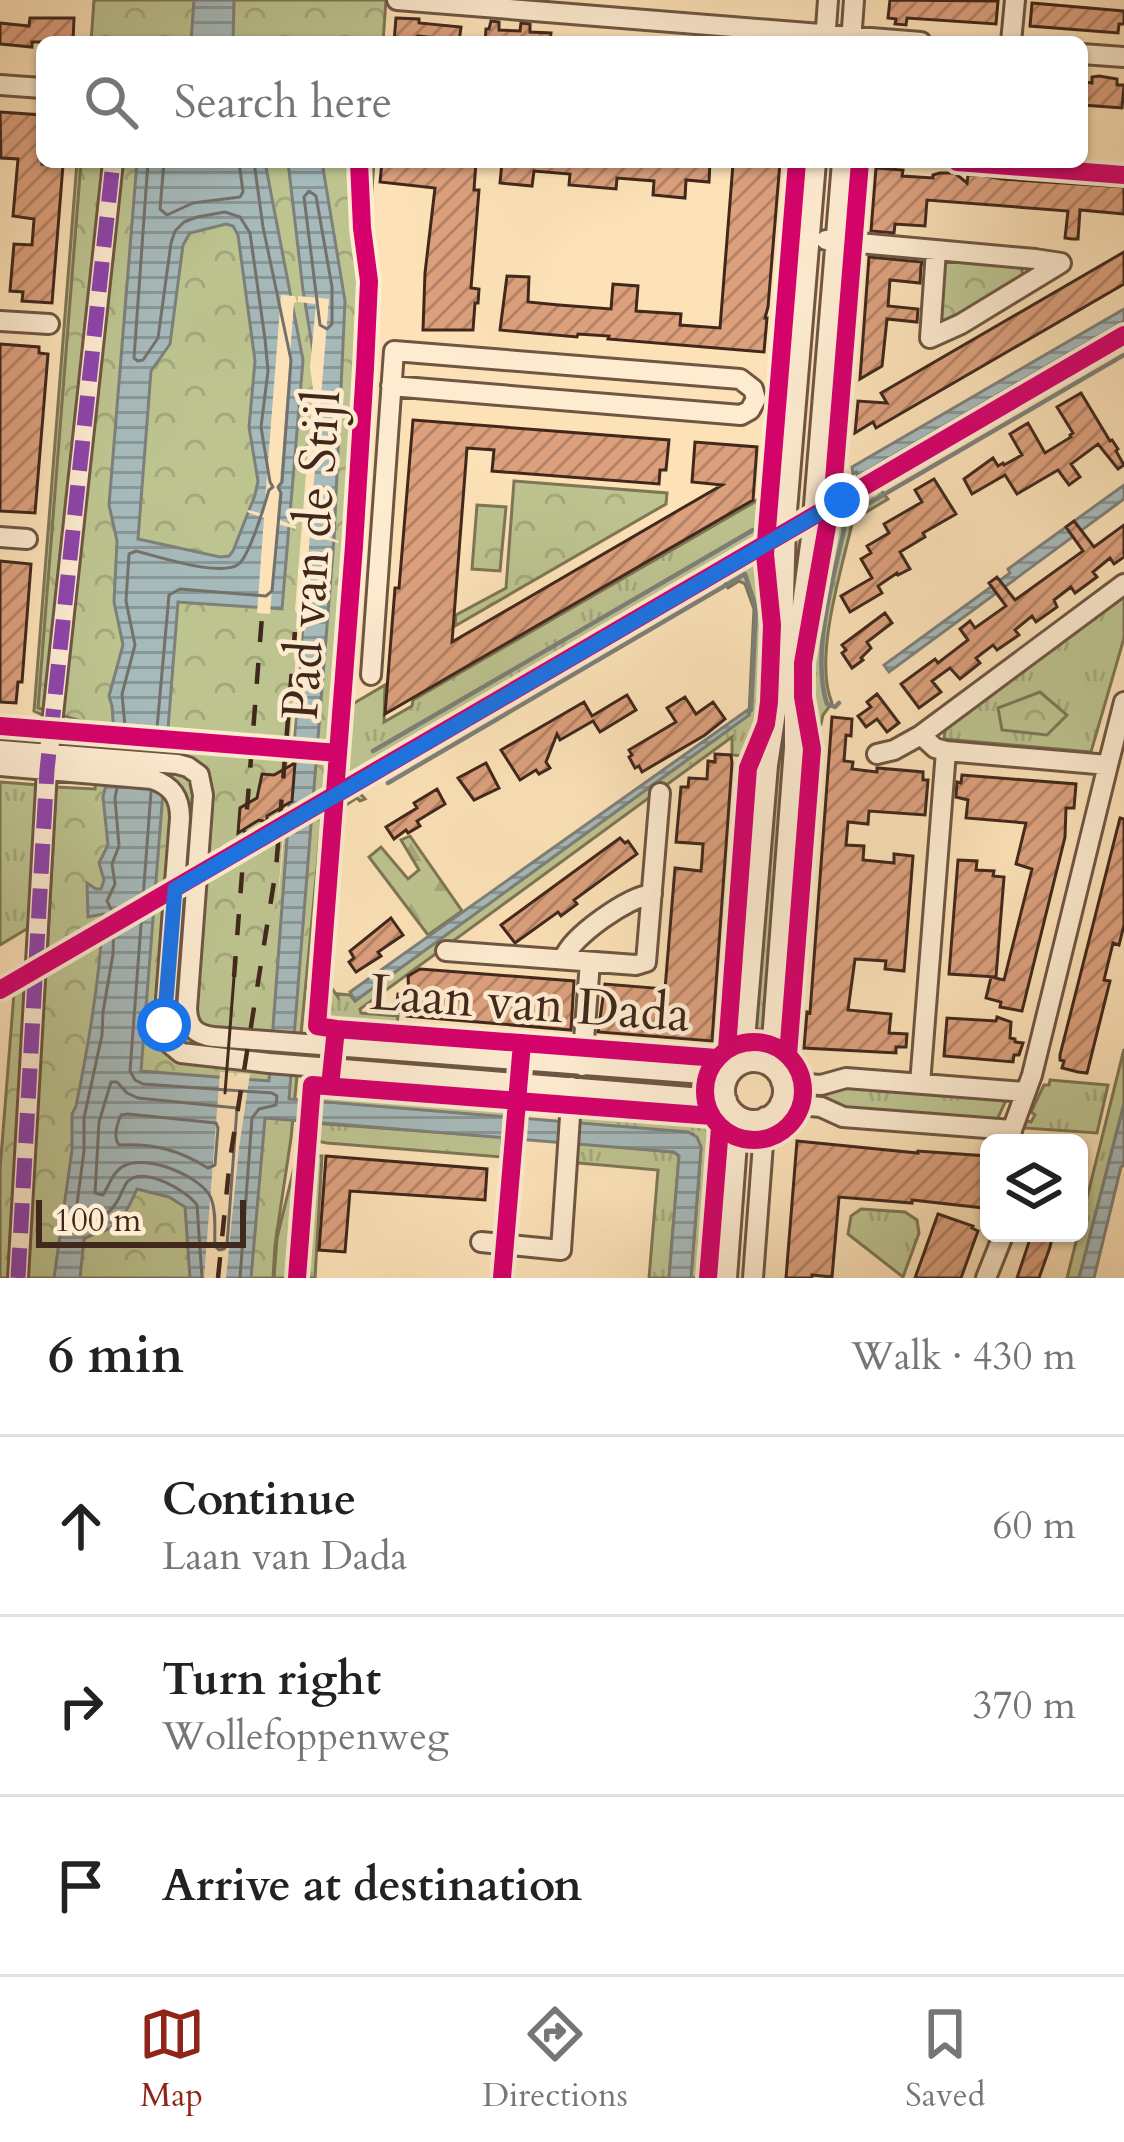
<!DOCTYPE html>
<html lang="en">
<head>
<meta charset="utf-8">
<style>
  body { margin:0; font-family:Cardo,serif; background:#f2f2f2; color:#222 }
  .controls { position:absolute; right:36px; bottom:36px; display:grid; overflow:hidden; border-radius:18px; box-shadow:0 3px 9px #0004 }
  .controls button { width:108px; height:108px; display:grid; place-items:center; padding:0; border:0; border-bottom:3px solid #e0e0e0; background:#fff; color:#222; font:60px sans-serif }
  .scale { position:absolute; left:36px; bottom:30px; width:210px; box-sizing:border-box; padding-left:12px; border:6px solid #40281c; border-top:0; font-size:33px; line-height:42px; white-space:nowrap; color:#40281c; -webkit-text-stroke:9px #feecd1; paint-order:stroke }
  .stop { position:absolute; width:36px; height:36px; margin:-27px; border:9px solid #1a73e8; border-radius:50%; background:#fff }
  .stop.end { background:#1a73e8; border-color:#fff; box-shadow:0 3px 12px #0008 }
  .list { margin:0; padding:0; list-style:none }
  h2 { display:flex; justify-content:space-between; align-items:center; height:156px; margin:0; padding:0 48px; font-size:51px }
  h2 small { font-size:39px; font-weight:400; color:#767676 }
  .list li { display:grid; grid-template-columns:78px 1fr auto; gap:36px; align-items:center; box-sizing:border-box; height:180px; padding:0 48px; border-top:3px solid #e0e0e0 }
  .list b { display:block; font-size:45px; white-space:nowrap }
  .list p { margin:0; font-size:39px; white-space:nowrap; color:#767676 }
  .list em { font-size:39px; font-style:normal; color:#767676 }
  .icon { flex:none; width:66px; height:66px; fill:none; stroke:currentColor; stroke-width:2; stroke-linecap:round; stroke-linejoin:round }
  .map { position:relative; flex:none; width:1124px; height:1278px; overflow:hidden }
  .search { position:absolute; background:#fff; box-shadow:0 3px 9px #0004; left:36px; right:36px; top:36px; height:132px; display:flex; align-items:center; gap:30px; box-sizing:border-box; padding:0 42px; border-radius:18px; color:#767676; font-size:45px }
  .sheet { height:696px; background:#fff }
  nav { display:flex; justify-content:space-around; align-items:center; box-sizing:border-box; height:168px; border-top:3px solid #e0e0e0; background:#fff; font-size:33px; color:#767676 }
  nav a { display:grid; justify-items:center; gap:6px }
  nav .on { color:#8f2418 }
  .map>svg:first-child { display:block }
</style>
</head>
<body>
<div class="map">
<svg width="1124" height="1278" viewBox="0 0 1124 1278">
  <defs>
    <pattern id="grass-tufts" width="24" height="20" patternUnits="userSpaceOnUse" patternTransform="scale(3)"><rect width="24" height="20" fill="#bdc490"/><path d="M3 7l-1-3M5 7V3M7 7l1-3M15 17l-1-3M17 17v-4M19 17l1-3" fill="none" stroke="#a4a87c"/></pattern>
    <pattern id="forest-firs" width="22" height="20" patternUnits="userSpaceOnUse" patternTransform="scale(3)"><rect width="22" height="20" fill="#bdc490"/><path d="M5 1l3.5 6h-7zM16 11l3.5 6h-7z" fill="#a4a87c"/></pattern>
    <pattern id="park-crowns" width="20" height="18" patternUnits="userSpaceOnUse" patternTransform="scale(3)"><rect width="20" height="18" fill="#bdc490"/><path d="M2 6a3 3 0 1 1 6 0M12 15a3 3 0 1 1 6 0" fill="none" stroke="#a4a87c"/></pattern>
    <pattern id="water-rules" width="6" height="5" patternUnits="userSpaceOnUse" patternTransform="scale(3)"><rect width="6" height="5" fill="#a6babb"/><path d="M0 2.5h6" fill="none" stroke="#899797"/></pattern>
    <pattern id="building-hatch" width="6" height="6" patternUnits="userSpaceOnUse" patternTransform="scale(3)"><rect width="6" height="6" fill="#dca07d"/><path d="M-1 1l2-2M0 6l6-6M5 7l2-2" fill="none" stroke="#b48266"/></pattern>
  </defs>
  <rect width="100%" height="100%" fill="#fde2b8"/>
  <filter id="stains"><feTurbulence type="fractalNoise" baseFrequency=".00167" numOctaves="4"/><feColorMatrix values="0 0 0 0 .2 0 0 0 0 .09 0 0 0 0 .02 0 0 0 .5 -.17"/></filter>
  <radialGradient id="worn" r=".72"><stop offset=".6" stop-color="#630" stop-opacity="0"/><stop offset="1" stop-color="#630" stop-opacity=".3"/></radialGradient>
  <path fill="url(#grass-tufts)" stroke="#7e7656" stroke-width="3" d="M77,162H106L45,716L34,711Z
    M877,485L888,499L853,520C842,568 813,658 832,703L823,715L821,724L814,723C800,656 824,577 836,509Z
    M763,495L759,541L340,782L346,708L385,685L384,722L412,706L413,700L753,503Z
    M757,559L764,609L765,659L759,721L743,756L732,755V737L360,1009L361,1013L398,1016L397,1024L321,1018L338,800L357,790L365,799L360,801L357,798L344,806L330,986L338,997V994L350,995L355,1001L749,715L754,609L745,584L739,581L728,588L721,576Z
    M1124,597V638L1091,752L944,739L946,723Z
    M773,758L788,759L767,1030L751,1028Z
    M0,782L38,785L35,924L0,945Z
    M1124,1049V1104L1079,1278H1067Z
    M1050,1080L1108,1085L1097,1133L1024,1128L1027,1121L1031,1122L1035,1115L1031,1112L1044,1085H1049Z
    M843,1085L1008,1096L995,1124L846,1113L814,1101L815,1089Z
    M315,1092L505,1107L504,1117L315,1102Z
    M578,1113L707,1123L713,1129L701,1278H691L701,1148L693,1134L577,1123Z
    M313,1123L502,1137L501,1157L327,1143L312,1140Z
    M575,1143L674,1152L679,1156L669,1278H649L658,1170L579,1163L575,1160Z
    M299,1155L302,1156L293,1278H274L277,1238L297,1156Z
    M310,1156H322L315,1278H299Z
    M861,1209L905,1212L917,1220L919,1233L903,1277L848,1234L851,1216Z"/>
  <path fill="url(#forest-firs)" stroke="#7e7656" stroke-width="3" d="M410,836L462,911L428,935L369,857L381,847L408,879L419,870L401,840Z"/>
  <path fill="url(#park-crowns)" stroke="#7e7656" stroke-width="3" d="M94,0H386L383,42H91Z
    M81,162H374L342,608L291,1138L275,1245L273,1278H0V1170L14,993L75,954V942L47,957L56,787L95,789L101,727L38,708Z
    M945,259L1017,264L1022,270L1023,279L953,323H942L938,320L939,266Z
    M514,481L667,493L666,504L455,626L456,615L506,588Z
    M477,505L506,507L500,571L472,569Z
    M1040,692L1067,715L1047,735L1002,730L998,708Z"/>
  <path fill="url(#water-rules)" stroke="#7d807b" stroke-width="3" fill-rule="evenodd" d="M194,0H234L233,42H191Z
    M137,162H265L303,360L282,609L178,602L141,1071L269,1081L304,611L301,610L319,388L303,290L288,162H322L345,301L334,539L289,1099L688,1132L697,1137L701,1147L691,1278H669L679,1156L674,1152L265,1118L251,1278H190L185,1207L169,1197L137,1189C130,1205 121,1225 104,1231C97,1233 90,1235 84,1239L80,1278H54L72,1150V1114L76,1106C89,1043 100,978 103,914L88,917L87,883L96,889H101L104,880L99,863L108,845L103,797L115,748L112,706L109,696L123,645L114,602L117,541L109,505ZM226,224L233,226L238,235L255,361L249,427L258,481L255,495L233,551L229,556L220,557L138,539L151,371L170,344L183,245L190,233Z
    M1124,309V321L858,476L856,472L853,474L852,467Z
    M1124,485V499L889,672L884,665L1010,573L1008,569Z
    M749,709V715L355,1001L350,992Z
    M1124,1104V1165L1121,1167L1094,1278H1079Z"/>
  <path fill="#fde2b8" d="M281,295L295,296L297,302L294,303L277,519L296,526V529L277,524L270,614L257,613L264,518L247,512L248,510L264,514Z
    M298,296L329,299L310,530L339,541L338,543L310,535L293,739L319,742L318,757L292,755L276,923L292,717L298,616L295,610L313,388L310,367L316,304L298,302Z
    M220,1072L234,1073L235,1077L237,1073L250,1074L239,1148L226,1278H204Z"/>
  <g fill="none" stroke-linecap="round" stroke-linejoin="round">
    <path stroke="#73716c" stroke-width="3" d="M164,162L160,209L167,215L193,203L240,197L243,192L239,162
      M309,191L316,196L332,287V324L327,329L320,325L304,197Z
      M127,748L122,694L135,645L126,601L129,554L136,551C157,556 224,579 240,563C251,550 264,507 269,490L273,487L270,482L261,427L268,371L265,339L250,233L240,217L225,212L197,217L184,222L175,231L171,243L158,338L143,360L138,361L134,358L148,162
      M155,750L169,595L180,589L266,596L272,591L281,493L278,487L282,482L291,360L263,227L254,162
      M117,788L115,798L119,846L112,864L115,884L107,901L114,915L113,954L103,1012L102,1035L84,1118V1151L75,1219L81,1225C99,1218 109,1217 119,1198C121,1194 125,1184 128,1181C145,1166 187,1191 197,1205L202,1278
      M151,792L130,1071L135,1080L143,1084L272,1093L277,1096L276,1105L259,1109L252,1118L240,1278
      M111,1082H117L127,1093L138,1098L237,1108L227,1245L224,1249L219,1250L215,1246C214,1231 217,1213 211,1198C201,1176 148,1155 126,1165C113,1170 110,1184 103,1195L95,1193L99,1122Z
      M128,1114L216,1123L218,1128L215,1165L208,1168C179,1150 153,1143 119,1145C113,1137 117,1124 121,1115Z"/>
    <path stroke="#7d807b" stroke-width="4.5" d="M839,703L835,707L827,704C810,652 836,570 847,516L1124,355
      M373,751L753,530
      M388,783L745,574L756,608L751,710L749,712"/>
  </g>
  <path fill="url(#building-hatch)" stroke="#40281c" stroke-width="3" d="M890,0L998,1L996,24L907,18L906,25L895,24L896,19L888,18Z
    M1032,3L1124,11V24H1119L1118,33L1030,26Z
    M30,18H74L73,42H32V47L0,44V23L29,26Z
    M396,18L419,19V23L461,27L459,42H443L444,39L418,36L417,42H394Z
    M491,21L499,22V30L520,31L521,23L530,24V32L551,33L550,42H485L486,29H489Z
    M1099,76L1117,79V85H1124L1122,108L1083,105L1085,82L1092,83V77Z
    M0,112L42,115V164L63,165L52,303L22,301L23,292L10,291L14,244L32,245L34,219L13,216L18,159L1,158Z
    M382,162H476L474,190H479L471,288L479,289L478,303H475L473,330H423L425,273L435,188L380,182Z
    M502,162H710L709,182L686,180L685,198L653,195L654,181L617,178L616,189L569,185L570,174L534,171L532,186L500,183Z
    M755,162H780L768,307L765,318H767L764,352L608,339L609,336L578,334L577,337L500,330L507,276L529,277L528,302L559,305L611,309L613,284L638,286L636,311L681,314L680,325L720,328L733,164L755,166Z
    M876,168L903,170L902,176L933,178V175L940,173H955L967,183L968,175H981L1002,179L1124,187V214L1080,210L1078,239H1072L1065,238L1068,211L927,200L925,226L895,224L894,233L871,231Z
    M1124,252V284L876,428L873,422L855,433L858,401L887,403L881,393Z
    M869,257L922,262L921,266L920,283L890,280L888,306L918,309L917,322L887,319L882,366L860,379Z
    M0,344L39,347V353L48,354L35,513L0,511Z
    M1081,393L1110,441L1112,440L1118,449L1116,451L1124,465L1118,469L1098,444L1071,464L1080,477L1069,485L1058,470L1017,494L1005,475L972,494L964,479L993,458L998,466L1003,463L1004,465L1022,455L1010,434L1028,423L1045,453L1071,437L1070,435L1073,433L1057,407Z
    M413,420L669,440L666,470H660L659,484L492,471L494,450L467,448L452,642L722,485L692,482L695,442L757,447L753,500L385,714L395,588H399Z
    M934,479L956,514L923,533L925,537L900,552L910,569L898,575L897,573L878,586L882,593L850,612L841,596L872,578L861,559L871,553L867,546L889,533L884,524L922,502L915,490Z
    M1074,521L1094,547L1124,525V557L1114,564L1110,558L1093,572L1097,577L1075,593L1071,587L1054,600L1057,607L1036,622L1032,616L1015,630L1019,635L997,650L993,645L976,658L980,663L960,679L950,668L932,681L941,692L919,708L901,684L935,659L938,663L968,640L960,629L970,621L975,628L1006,606L989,583L997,577L1015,600L1083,551L1066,527Z
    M0,561L31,564L22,682H18L16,703L0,702Z
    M885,613L892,623L867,642L871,648L861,658L863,660L852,668L842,653L846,650L842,645Z
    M877,694L899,723L887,732L877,719L866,727L858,716L871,707L867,702Z
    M627,695L636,710L600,732L593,721L560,740L557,734L546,762L550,768L539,774L536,770L520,780L501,750L584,702L592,716Z
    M685,697L696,714L713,702L725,719L705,735L642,772L639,766L635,768L629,757L632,755L629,750L676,722L667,708Z
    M832,717L852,719L851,736L846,735L844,761L853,762L852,769L877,772V768L923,772V780H928L925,815L869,811L868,824L848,822L846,845L864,846L863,860L894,863V854L913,856L904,971L885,969L886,961L855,959L848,1010L891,1014L889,1033L907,1034L906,1047H896V1053L804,1048L807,1012L810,1013Z
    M715,754L731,755L732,763L712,1041L598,1032L605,984L665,989L675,868L701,871L702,860L703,844L676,842L681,787H688L689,778L707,779L708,761L715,762Z
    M295,763L292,801L267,816V822L259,820L238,833L240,808L257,798L262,774L274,775Z
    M486,763L499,788L474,800L458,778Z
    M962,775L1076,784L1074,808H1066L1065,837L1022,1011L1000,1007L1001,1002L986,998L991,977L1004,980L1032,869L1016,864L1026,823L966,818L968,800L956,797L957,782L961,783Z
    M437,789L445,804L417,821L420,826L408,833L406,830L394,839L386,827L417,808L414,803Z
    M1120,818L1124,819V925L1119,945L1113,943L1104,980L1110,981L1087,1073L1078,1072L1062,1068L1064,1061L1060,1060V1055Z
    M620,838L625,843L628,841L637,854L574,900L577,904L561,916L558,912L515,943L501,925Z
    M958,860L977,861L976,870L994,871L993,876L1004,877L996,977L949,974Z
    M391,918L403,935L378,952L381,956L356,972L349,962L354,958L350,951Z
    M420,969L574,981L571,1030L407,1016V1013L396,1012L398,994H409L408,976Z
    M997,1017L1011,1022L1010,1038L1015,1039V1042L1023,1043L1019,1055H1014L1013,1062L944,1056L947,1018L996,1021Z
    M797,1141L918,1153V1151L987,1156L984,1208L912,1200V1203L839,1197L832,1277L812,1275V1278H786Z
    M326,1156L487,1169L485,1200L350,1191L345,1252L319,1250Z
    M938,1214L973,1226L972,1228L978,1231L961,1278H915Z
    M1032,1233H1053L1050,1247L1039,1278H1017Z"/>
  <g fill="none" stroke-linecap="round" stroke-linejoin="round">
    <defs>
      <path id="minor" d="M397,0L921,42
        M825,42L828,0
        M851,42L854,0
        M1011,42L1015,0
        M1082,54L1124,57
        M0,85L42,88
        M826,240L1035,259L1061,263L961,324L930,338L936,250
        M0,321L49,324
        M0,537L27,539
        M1124,584L921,735L935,748L946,751L1108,765L1124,702
        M371,675L394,351L740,379L753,389L756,399L750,410L741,415L391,386
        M0,750L177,764L188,767L199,775L203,795L187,1009C188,1027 195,1035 214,1037L729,1076
        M877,754L894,750L921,735
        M0,766L152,779C172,786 180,797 180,818L164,1025L169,1043L181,1053L269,1063L727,1100
        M335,795L1124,335
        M446,951L636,965L646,962L660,793
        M564,958C572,936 628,897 652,894
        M725 1091a29 29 0 1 1 58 0a29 29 0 1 1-58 0Z
        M743,1064L768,765L782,673L786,523L816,162
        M582,1066L590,962
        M770,1067L794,748V665L812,530L842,162
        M781,1082L821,1085L846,1078L1025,1092
        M920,1084L946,751
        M780,1103L821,1107L843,1117L1012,1130
        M1011,1143L1012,1130L1032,1075L1108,765
        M481,1242L561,1250L572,1087
        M18,1278L47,770L113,162
        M727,1278L739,1116
        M753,1278L765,1117
        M986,1278L1004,1233"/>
    </defs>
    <use href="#minor" stroke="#6f5643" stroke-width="24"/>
    <use href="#minor" stroke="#feecd1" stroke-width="18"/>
    <path stroke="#40281c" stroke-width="3" d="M225,1093L234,977"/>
    <path stroke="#40281c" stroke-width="4.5" stroke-dasharray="21 21" stroke-linecap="butt" d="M234,977L262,616
      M218,1278L230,1159L276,869L296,619"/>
    <path stroke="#8e44ad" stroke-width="15" stroke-dasharray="30 15" stroke-linecap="butt" d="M18,1278L47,770L113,162"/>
    <defs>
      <path id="cycleway" d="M957,162L1124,175
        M0,726L338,753
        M0,990L1124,335
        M336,1029L717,1058
        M705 1091a49 49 0 1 1 98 0a49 49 0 1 1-98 0Z
        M727,1049L748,768L766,724L769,702L772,625L765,554L797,162
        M788,1055L812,749L803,697V663L833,492L860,162
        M330,1086L336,1029L317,1026L354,546L365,368L369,281L362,228L359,162
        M297,1278L312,1085L712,1116
        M502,1278L522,1043
        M708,1278L720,1127"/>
    </defs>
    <use href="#cycleway" stroke="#feecd1" stroke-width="26"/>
    <use href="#cycleway" stroke="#d6006c" stroke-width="18"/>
  </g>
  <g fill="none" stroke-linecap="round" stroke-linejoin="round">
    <path stroke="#1a73e8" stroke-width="15" d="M164,1025L175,889L842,500"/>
  </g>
  <g text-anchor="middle" stroke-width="9" stroke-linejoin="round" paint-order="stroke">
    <g font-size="51" fill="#40281c" stroke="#feecd1">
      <text transform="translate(310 555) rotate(-86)" y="18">Pad van de Stijl</text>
      <text transform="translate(530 1002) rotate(4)" y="18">Laan van Dada</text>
    </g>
  </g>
  <rect width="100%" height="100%" filter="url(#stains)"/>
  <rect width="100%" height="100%" fill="url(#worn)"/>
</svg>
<div class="controls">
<button><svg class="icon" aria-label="layers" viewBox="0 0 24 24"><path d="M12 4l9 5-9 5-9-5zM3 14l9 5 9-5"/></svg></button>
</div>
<div class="scale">100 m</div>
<div class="stop" style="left:164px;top:1025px"></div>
<div class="stop end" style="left:842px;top:500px"></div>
<div class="search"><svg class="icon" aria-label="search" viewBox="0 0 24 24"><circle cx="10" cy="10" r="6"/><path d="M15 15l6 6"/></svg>Search here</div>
</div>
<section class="sheet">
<h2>6 min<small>Walk · 430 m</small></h2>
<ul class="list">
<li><svg class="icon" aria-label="ahead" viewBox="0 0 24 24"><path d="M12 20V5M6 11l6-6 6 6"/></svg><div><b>Continue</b><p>Laan van Dada</p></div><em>60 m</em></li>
<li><svg class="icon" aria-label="right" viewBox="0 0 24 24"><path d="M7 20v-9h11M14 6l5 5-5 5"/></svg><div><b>Turn right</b><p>Wollefoppenweg</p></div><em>370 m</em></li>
<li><svg class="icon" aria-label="arrive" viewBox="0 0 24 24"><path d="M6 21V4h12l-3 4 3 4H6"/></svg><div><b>Arrive at destination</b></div></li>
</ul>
</section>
<nav>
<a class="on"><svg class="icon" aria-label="map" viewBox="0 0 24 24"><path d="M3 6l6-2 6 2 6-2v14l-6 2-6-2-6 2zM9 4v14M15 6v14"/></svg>Map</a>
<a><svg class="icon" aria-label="directions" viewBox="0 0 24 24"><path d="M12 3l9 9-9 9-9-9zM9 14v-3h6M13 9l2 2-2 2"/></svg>Directions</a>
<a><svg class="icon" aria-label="saved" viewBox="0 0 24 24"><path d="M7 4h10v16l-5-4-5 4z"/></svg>Saved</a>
</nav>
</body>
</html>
